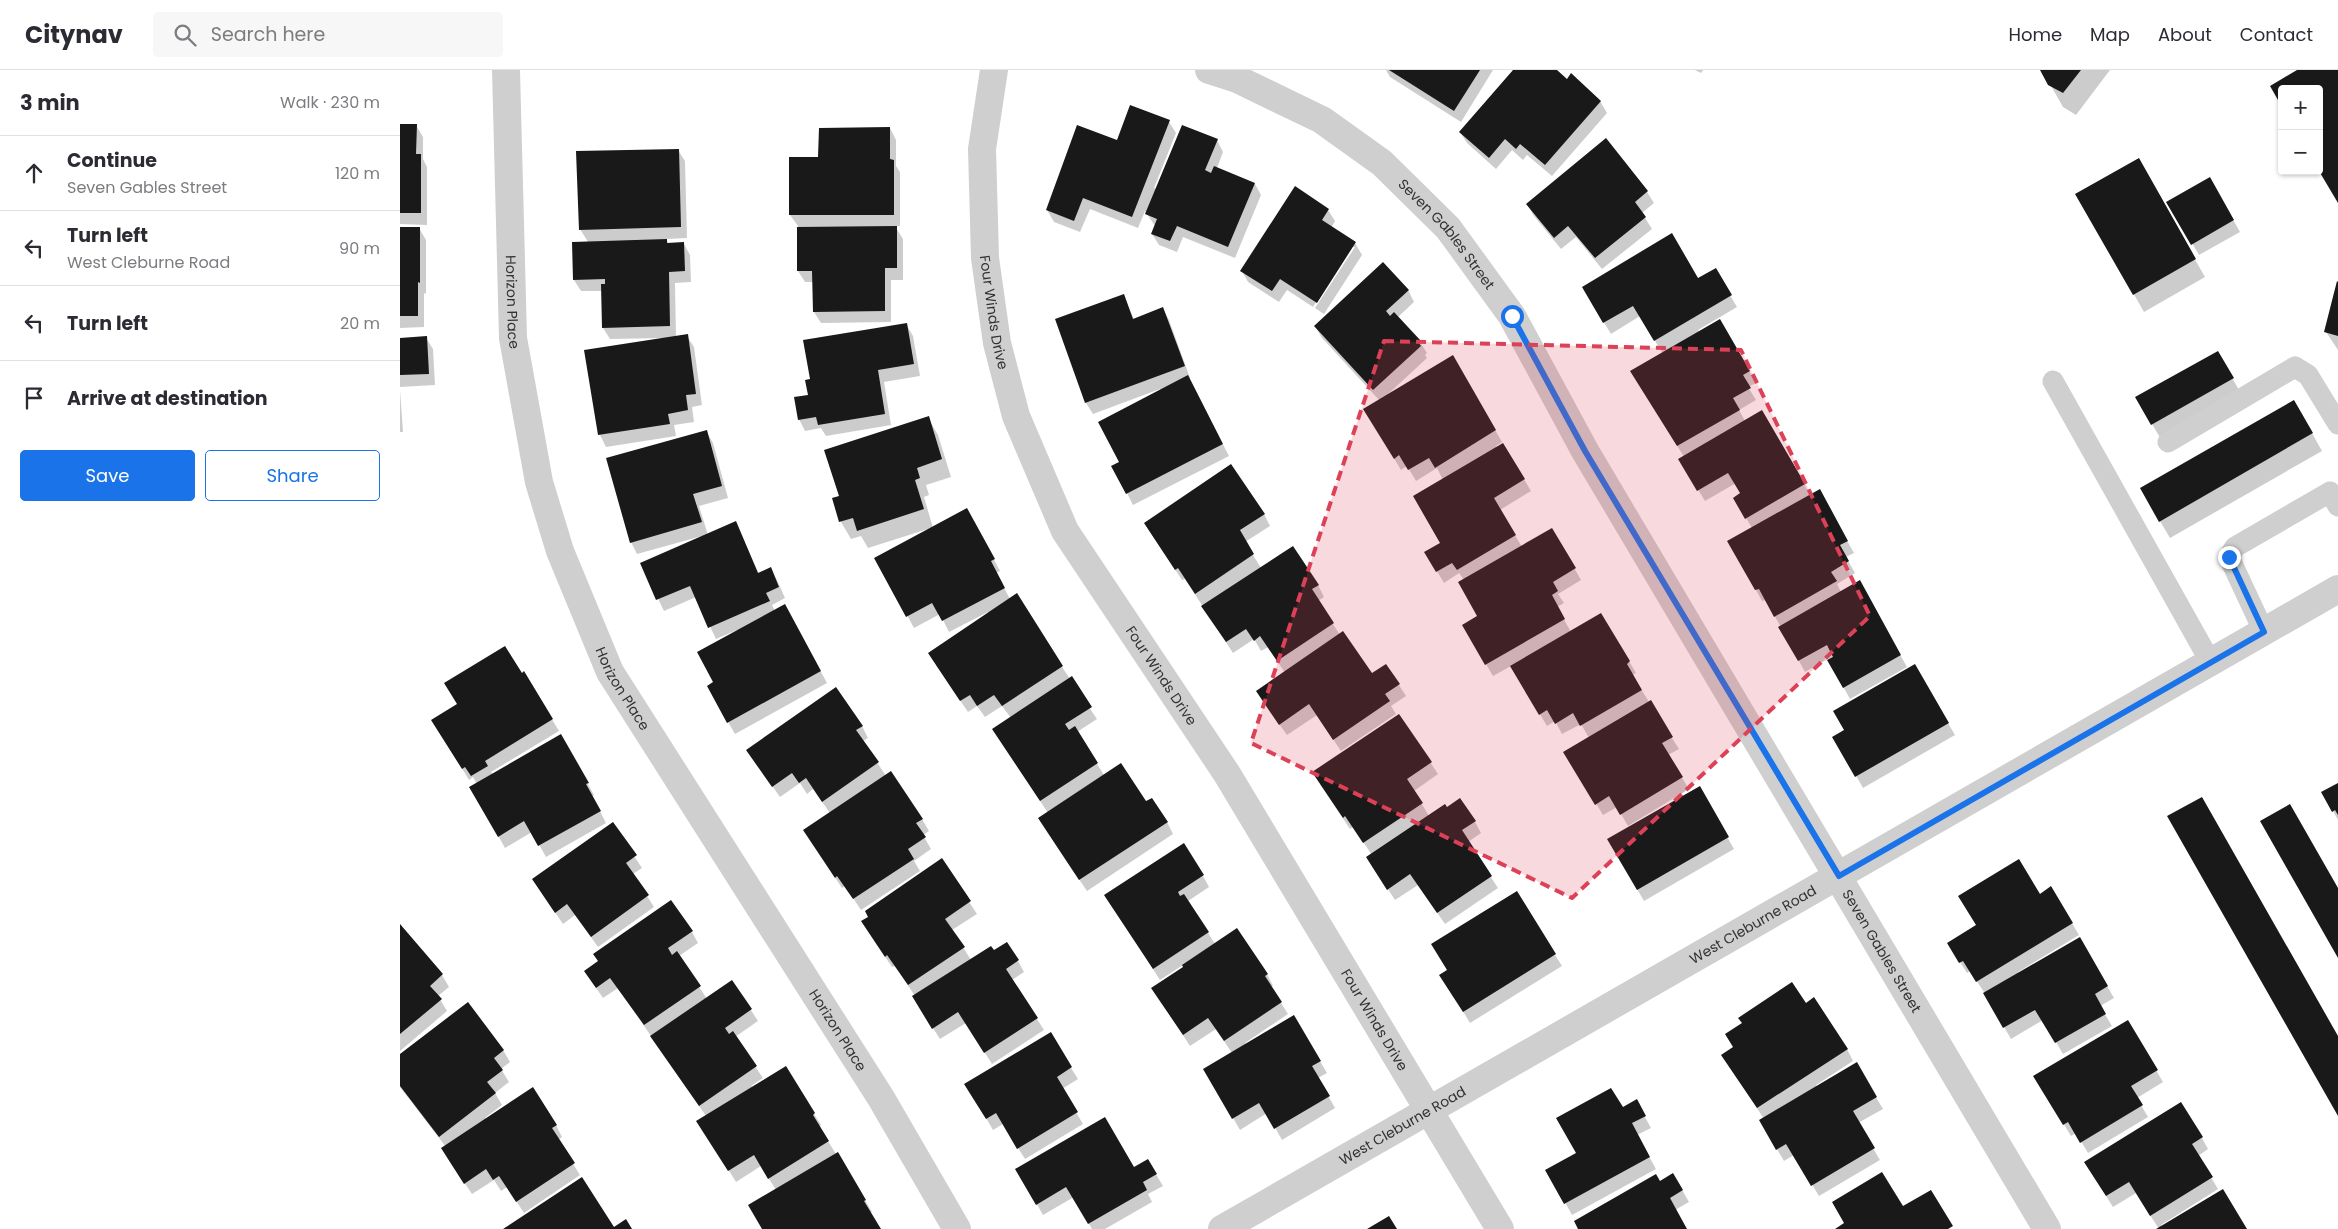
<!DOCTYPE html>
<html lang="en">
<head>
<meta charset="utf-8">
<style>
  body { margin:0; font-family:Poppins,sans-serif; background:#f7f7f7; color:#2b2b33 }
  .controls { position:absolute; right:15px; top:15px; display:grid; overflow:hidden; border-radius:5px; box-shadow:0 1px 4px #0004 }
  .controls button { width:45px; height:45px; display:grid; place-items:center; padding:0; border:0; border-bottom:1px solid #e1e1e2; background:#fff; color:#2b2b33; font:25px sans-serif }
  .stop { position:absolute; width:15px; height:15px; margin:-11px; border:4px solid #1a73e8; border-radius:50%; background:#fff }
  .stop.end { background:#1a73e8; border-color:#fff; box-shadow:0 1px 5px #0008 }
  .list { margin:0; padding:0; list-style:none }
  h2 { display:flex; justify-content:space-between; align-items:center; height:65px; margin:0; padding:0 20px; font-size:21px }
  h2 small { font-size:16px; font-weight:400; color:#7c7c81 }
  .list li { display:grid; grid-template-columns:32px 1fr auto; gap:15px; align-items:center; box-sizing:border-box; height:75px; padding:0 20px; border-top:1px solid #e1e1e2 }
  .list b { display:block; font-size:19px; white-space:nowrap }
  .list p { margin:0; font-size:16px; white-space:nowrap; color:#7c7c81 }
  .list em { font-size:16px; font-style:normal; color:#7c7c81 }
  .actions { display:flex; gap:10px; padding:15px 20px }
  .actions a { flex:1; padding:11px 0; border:1px solid #1a73e8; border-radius:5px; text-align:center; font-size:18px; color:#1a73e8 }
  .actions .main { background:#1a73e8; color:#fff }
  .icon { flex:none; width:28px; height:28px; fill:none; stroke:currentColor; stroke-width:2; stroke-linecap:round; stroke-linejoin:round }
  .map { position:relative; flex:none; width:1938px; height:1159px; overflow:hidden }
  header { display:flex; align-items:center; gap:30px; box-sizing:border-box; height:70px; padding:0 25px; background:#fff; border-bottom:1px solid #e1e1e2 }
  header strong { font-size:24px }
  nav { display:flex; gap:28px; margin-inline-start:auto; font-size:18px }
  .search { width:350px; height:45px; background:#f7f7f7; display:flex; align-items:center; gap:12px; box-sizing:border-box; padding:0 18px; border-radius:5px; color:#7c7c81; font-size:19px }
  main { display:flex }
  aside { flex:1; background:#fff }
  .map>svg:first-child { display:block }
</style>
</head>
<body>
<header>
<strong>Citynav</strong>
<div class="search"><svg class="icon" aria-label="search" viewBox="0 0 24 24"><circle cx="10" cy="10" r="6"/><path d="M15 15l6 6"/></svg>Search here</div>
<nav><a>Home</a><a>Map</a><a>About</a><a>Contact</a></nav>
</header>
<main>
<aside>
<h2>3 min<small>Walk · 230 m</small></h2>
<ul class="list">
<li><svg class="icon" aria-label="ahead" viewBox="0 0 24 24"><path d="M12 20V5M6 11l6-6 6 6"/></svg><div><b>Continue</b><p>Seven Gables Street</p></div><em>120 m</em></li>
<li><svg class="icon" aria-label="left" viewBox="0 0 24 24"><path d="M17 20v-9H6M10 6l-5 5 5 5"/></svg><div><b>Turn left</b><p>West Cleburne Road</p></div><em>90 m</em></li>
<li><svg class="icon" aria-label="left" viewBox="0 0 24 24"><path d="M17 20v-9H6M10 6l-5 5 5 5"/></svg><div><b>Turn left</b></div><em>20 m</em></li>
<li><svg class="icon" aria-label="arrive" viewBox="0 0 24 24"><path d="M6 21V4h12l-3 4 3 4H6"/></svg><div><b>Arrive at destination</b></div></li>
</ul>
<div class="actions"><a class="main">Save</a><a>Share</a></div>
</aside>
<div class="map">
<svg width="1938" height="1159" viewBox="0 0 1938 1159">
  <rect width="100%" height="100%" fill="#fff"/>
  <path fill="#0003" d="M986,0H1093L1061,52L990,7Z
    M1114,0H1155L1167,10L1200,31L1207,43L1152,106L1127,85L1123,90L1112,80L1096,99L1067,73L1060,62Z
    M1295,0H1303L1301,3Z
    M1642,0H1710L1676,45L1663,37Z
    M731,37L769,52L776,63L754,118L757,119L817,70L823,82L817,98L855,114L861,125L835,188L783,167L777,182L759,175L752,164L755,156L745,141L738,158L690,139L680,162L654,152L647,140L717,72Z
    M0,55H16L23,67V89L27,97V155L0,154Z
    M490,58L496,70V96L500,102V156H495L503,169V210H491V252L421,253L414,242V212H405L398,201V156L390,145L420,88Z
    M278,80L285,91L287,168L266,169L269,174H284L290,185L291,212L275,213L276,267L287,266L294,277L302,335L292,337L294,352L274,355L276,366L206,377L200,365L186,281L264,269V268L210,269L203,258L202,221H181L174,210L188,172L180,159Z
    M1738,90L1805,207L1744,242L1677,124Z
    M1810,109L1840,162L1799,185L1768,132Z
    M1247,122L1254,133L1242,143L1252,159L1202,199L1176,167L1161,179L1134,146L1127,134Z
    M928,140L935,151L931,158L955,173L962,185L924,244L915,238L955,177H952L913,237L887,220L879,232L848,212L842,201Z
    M0,158H19L26,170V224L24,223V257L0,258Z
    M1315,200L1337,237L1298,260L1300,262L1320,251L1356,313L1348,317L1356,330L1339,340L1345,351L1362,342L1411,426L1419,421L1454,483L1446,487L1455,503L1437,514L1441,522L1459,512L1507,597L1450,629L1428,589L1405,602L1366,530L1362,531L1329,471L1352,458L1334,428L1342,424L1336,413L1305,431L1280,390L1284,387L1239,313L1263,284L1240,246L1211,264L1183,218L1298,210Z
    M1938,214V280L1926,262Z
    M1008,220L1014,232L998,247L1020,272L1027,283L1025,285L1027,288L986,326L1053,287L1102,372L1096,376L1097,378L1103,374L1131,421L1100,440L1122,477L1152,459L1181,510L1158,524L1164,533L1157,537L1171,562L1201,544L1236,603L1232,605L1279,679L1268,685L1289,719L1228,756L1217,737L1203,745L1165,682L1189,668L1181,654L1162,664L1155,651L1147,656L1111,596L1093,606L1063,555L1078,547L1064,510L1059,503L1044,513L1026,483L1042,473L1043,410L1037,398L1016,411L1007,396L1001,400L965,340L980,331L922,268L915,256Z
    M723,226L734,249L763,239L769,250L790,308L789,309L829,386L733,435L727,423L721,393L761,321L760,319L693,344L686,333L657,250Z
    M506,254L513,266L520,306L484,312L491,355L426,366L421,358L405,361L399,349L409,326Z
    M26,268L33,279L35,315L0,317V269Z
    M1818,283L1839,320L1759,366L1737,328Z
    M0,320L3,362H0Z
    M1894,331L1922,381L1770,468L1741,419Z
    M528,348L538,365L551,407L526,415L529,425L524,427L533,458L574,451L600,501L596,503L610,529L662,597L697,649L677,662L704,705L746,733L767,752L773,764L687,821L646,760L648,743L601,671L611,648L602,636L585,647L577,636L568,642L536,595L589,543L588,542L549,562L540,544L514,558L476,488L531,458L468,478L461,466L451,469L441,452L433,429L440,427Z
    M306,361L313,373L328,428L299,436L308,465L336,453L359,504L371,499L377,510L385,528L372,535L375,541L391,547L427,613L335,664L308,617L315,613L337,560L316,569L296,527L264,541L241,494L302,467V466L237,484L231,472Z
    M864,444L870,456L845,472L861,498L918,515L924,527L918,531L940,565L972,605L986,595L1006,626L991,636L996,644L941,681L917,645L887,665L864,633L885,603L868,577L861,581L854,569L833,583L785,509L782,510L745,454Z
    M1514,596L1555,665L1463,718L1434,667L1446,661Z
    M124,603L159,661L91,702L93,704L160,665L194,725L192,726L206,753L146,787L132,762L105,778L71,717L77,714L73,707L69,710L40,662Z
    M999,645L1038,704L1014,721L1029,746L1075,752L1081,763L1068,772L1098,818L1045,854L1018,815L995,830L975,799L972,785L953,757L950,759L920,714Z
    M462,656L468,668L463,671L486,706L522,749L529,761L523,765L531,779L514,791L520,801L461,840L445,816L442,818L411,771L430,743L413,719L407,724L400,713L380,727L355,692Z
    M1938,714V750L1923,723Z
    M1299,718L1334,779L1244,831L1209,770Z
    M212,753L242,798L233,804L254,837L198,877L175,845L163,854L133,810Z
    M542,790L577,844L552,860L571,890L593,882L618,891L624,902L612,910L644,960L592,994L566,953L540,969L520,938L515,926L495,896L492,897L462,852Z
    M803,806L809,817L788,831L815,874L867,904L873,916L871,917L888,944L845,973L846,974L893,946L927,1003L918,1008L935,1038L882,1070L867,1043L840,1060L805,999L832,983L816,959L790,976L760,930L785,897L783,895L760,910L713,837Z
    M1651,818L1679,865L1618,902L1619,904L1680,869L1714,928L1700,936L1712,956L1663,984L1643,950L1611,969L1584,922L1570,901L1567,903L1548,873Z
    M1,856L42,905L49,917L38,926L47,941L0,981Z
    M292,862L298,873L279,886L307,929L332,911L358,951L335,967L363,1008L351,1016L414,1044L421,1055L419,1057L465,1130L472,1142L470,1143L479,1159H364L376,1120L361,1096L336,1112L305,1062L306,1046L218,918L203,928L192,912Z
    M1155,885L1162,896L1070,953L1048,916Z
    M1405,934L1447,979L1453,991L1416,1015L1418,1017L1456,994L1483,1039L1458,1053L1480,1090L1419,1126L1394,1085L1384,1091L1360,1051L1364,1049L1330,997Z
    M1727,951L1763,1012L1737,1028L1748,1047L1688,1083L1676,1063L1671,1066L1642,1018Z
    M103,980L110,992L101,999L109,1012L95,1023L102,1035L85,1048L156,1055L162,1067L158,1070L180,1105L124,1143L107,1117L101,1121L94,1110L72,1124L49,1090L46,1077L0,1017V985Z
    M671,998L678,1009L662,1019L683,1054L625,1089L603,1054L593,1060L573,1026Z
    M1236,1031L1251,1058L1237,1065L1256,1099L1172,1145L1147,1100L1177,1084L1222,1039Z
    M1802,1068L1808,1079L1798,1086L1818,1119L1761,1155L1763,1157L1846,1159H1759L1736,1123L1713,1137L1692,1104Z
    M748,1091L763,1116L748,1124L752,1132L705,1159H692L674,1127L643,1145L617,1099H734Z
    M1273,1104L1289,1132L1275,1140L1286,1159H1180Z"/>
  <path fill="#191919" d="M989,0H1080L1054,41Z
    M1113,0H1157L1167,9L1171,3L1201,31L1145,95L1120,74L1116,79L1105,69L1089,88L1059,62Z
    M1640,0H1681L1663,23L1648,15Z
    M1897,0H1938V133L1919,101V19H1882V37L1870,16Z
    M730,35L770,50L732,147L683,128L674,151L646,140L677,55L717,70Z
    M0,54H17L16,84H21V143H0Z
    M782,55L818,69L805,100L811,103L814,96L855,113L828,177L777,156L770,171L751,164L757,149L745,144Z
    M490,57V89L494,90V145H389V87H418L419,58Z
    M1206,68L1248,121L1235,132L1246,147L1195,188L1168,156L1154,168L1126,134Z
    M279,79L281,157L179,160L176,81Z
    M1739,88L1796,189L1733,225L1675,124Z
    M1810,107L1834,150L1791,175L1766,132Z
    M895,116L929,139L922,150L956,172L917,233L880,209L872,221L840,201Z
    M497,156V198H485V241L413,242L412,201H397V157Z
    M0,157H20V213L18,212V246H0Z
    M1272,163L1298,208L1316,198L1332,225L1254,271L1233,236L1203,253L1182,217Z
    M267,169V173L284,172L285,201L269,202L270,256L202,258L201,214H205V209L173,210L172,172Z
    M983,192L1009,220L986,241L990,246L994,242L1021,271L1019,273L1021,276L973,320L914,256Z
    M1937,211L1938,212V266L1924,262Z
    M724,224L733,249L763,237L785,296L685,333L655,249Z
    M1320,249L1350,301L1343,305L1351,318L1333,328L1340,340L1277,376L1230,301Z
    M507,253L514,294L478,300L485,344L418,355L416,347L398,350L394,327L408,325L405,310L410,309L403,270Z
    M288,264L296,324L286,325L288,340L268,344L270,354L198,365L184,280Z
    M27,266L29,304L0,305V268Z
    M1818,281L1834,308L1751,355L1735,327Z
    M1053,285L1096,360L1035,398L1029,388L1008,400L999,385L994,389L963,339Z
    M788,305L823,374L726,424L711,396L719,392L698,352Z
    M1894,330L1913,363L1759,452L1740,418Z
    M1362,340L1405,414L1345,449L1333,428L1340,423L1328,403L1297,421L1278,389Z
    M529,346L542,389L517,398L520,408L515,410L524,439L457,461L453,448L439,452L432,428L439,426L424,380Z
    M307,360L322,416L293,424L302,452L230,473L206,388Z
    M1103,373L1125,409L1094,428L1116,465L1057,500L1052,493L1036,502L1024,482L1040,473L1013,426Z
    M831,394L865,444L840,460L854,484L795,524L778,498L775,500L744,453Z
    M1420,419L1448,471L1440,475L1449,491L1431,502L1437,511L1374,547L1359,519L1355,520L1327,471Z
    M567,438L595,489L591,491L605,518L542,551L532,533L506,547L474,488Z
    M336,451L358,503L371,497L379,517L366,523L370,531L308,558L290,516L256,530L240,493Z
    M1152,458L1176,498L1153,512L1158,521L1152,525L1165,549L1085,595L1062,555L1077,546L1058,512Z
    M893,476L919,515L912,519L934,553L877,591L860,566L854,571L846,559L826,572L801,536Z
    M1460,510L1501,585L1443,618L1427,590L1433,587L1427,575L1398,591L1378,557Z
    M617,523L663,596L602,636L594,625L577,636L570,625L560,631L528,583Z
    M385,534L421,601L327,653L307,616L313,612L297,582Z
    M1201,543L1230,591L1227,594L1242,620L1180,656L1173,643L1155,654L1147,640L1139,645L1110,596Z
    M943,561L972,603L986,594L1000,614L985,624L990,631L933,670L909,634L879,655L856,621Z
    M105,576L122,603L124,601L153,649L85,691L88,696L71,706L65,697L62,699L31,650L57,634L44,613Z
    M1515,594L1549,653L1455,707L1432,667L1444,660L1433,641Z
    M672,606L692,637L665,654L669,660L675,656L698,693L640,731L592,659Z
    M436,617L463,656L456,660L479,692L422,732L406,708L399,713L392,703L372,717L346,680Z
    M1251,630L1273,667L1262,673L1283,707L1220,745L1209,726L1195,735L1163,682Z
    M999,644L1032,692L1007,709L1023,733L963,773L945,746L943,748L912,702Z
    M161,664L189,713L186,714L201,741L138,776L124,751L98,767L69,717Z
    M721,693L746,731L752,728L768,752L679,810L638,748Z
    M491,701L523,749L516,753L526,767L508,779L514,789L453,829L437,806L435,808L403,760Z
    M1938,713V745L1935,740L1932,742L1921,722Z
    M1300,716L1329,767L1237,820L1207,769Z
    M1802,727L1938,966V1046L1767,746Z
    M1060,728L1076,751L1062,760L1092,806L1037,843L1010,804L987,820L966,787L1045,734L1047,737Z
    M1890,734L1938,818V888L1860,751Z
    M213,752L237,785L226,793L249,825L191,867L167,834L155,843L132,809Z
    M784,773L804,805L778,822L780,826L784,824L809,862L753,899L704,825Z
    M542,788L571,831L545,849L565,877L508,915L487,885L485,887L461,851L468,847L465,841Z
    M1619,789L1640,824L1651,816L1673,853L1576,912L1563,891L1559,893L1547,873L1576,855L1558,826Z
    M1117,821L1156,884L1063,942L1039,905L1047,900L1031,874Z
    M271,830L293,861L268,878L272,885L277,881L301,916L244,955L210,908L196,918L184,901L198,891L193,884Z
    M0,854L43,904L30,916L42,929L0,964Z
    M837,858L868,904L865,906L882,932L824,971L808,948L783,965L751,918L783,897L782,895Z
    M1680,867L1708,916L1695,924L1706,944L1655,973L1635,940L1603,958L1583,923Z
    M607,872L619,890L606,899L638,948L584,983L558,942L532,959L512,926L591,876L594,880Z
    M332,910L352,939L325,958L329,964L333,961L357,996L299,1036L250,966Z
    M1392,912L1406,933L1414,927L1448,979L1357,1038L1321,985L1333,977L1325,964L1342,953L1338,948Z
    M68,932L104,980L94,988L103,1000L87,1012L96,1023L39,1067L0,1016V984Z
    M894,945L921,991L912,996L930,1026L874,1059L859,1033L832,1049L803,999Z
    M1728,950L1758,1000L1731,1016L1743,1035L1680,1073L1668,1052L1663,1055L1633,1006Z
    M651,962L672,997L657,1007L678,1042L617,1079L596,1043L586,1049L564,1014Z
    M1457,992L1477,1027L1453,1041L1475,1078L1411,1116L1386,1074L1376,1080L1359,1050Z
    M386,996L415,1043L413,1045L429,1071L368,1109L354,1085L328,1101L296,1051Z
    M133,1017L157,1055L152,1058L175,1093L116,1132L99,1106L93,1110L86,1099L64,1114L41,1078Z
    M1211,1018L1223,1037L1237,1029L1246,1046L1232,1053L1250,1087L1164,1134L1145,1100L1176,1083L1156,1048Z
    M1781,1032L1803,1067L1792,1074L1813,1107L1750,1146L1729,1112L1706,1126L1684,1092Z
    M705,1047L734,1097L748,1089L757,1104L743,1112L747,1120L688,1154L666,1117L636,1135L615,1099Z
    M438,1082L466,1130L464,1131L481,1159H362L348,1135Z
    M1482,1102L1503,1136L1531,1120L1553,1156L1548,1159H1435L1444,1153L1432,1132Z
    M1273,1103L1283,1120L1270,1128L1287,1159H1178L1174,1151L1256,1104L1260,1111Z
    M182,1107L214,1157L226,1149L232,1159H103Z
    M1823,1119L1847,1159H1756Z
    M989,1146L997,1159H967Z"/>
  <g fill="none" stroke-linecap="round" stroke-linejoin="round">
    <path stroke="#cfcfcf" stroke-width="21" d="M1653,311L1811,593
      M1768,372L1895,297L1908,305L1938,354
      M1864,562L1829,487L1835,477L1930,422L1938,436"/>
    <g stroke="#cfcfcf" stroke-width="28">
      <path id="s1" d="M106,0L113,268L139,412L160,481L210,602L481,1028L557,1159"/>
      <path id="s2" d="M594,0L582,79L585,188L597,273L616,346L665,461L827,704L1100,1159"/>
      <path id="s3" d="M809,0L837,9L922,50L982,93L1048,158L1112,246L1185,381L1647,1159"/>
    </g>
    <path stroke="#cfcfcf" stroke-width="28" id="s4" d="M822,1159L1938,519"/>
  </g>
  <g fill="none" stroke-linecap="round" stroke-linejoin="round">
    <path stroke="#1a73e8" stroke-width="6" d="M1112,246L1185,381L1439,806L1864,562L1829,487"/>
  </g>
  <path fill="#dd4157" fill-opacity="0.2" stroke="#dd4157" stroke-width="4" stroke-dasharray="10 6" stroke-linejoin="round" d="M984,271L1341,280L1470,546L1172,828L851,673Z"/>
  <g text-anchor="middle" stroke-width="5" stroke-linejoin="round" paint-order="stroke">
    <g font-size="14" fill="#323232" stroke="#fff">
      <text dy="5" stroke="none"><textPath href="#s3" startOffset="294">Seven Gables Street</textPath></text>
      <text dy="5" stroke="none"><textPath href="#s1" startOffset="232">Horizon Place</textPath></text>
      <text dy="5" stroke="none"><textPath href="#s2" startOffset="244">Four Winds Drive</textPath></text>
      <text dy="5" stroke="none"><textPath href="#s2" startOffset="649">Four Winds Drive</textPath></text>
      <text dy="5" stroke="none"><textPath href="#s1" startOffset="638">Horizon Place</textPath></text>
      <text dy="5" stroke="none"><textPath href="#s4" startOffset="612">West Cleburne Road</textPath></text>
      <text dy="5" stroke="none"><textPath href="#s3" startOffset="1134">Seven Gables Street</textPath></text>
      <text dy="5" stroke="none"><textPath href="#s2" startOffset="1054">Four Winds Drive</textPath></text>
      <text dy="5" stroke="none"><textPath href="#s1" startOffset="1042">Horizon Place</textPath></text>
      <text dy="5" stroke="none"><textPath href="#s4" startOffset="208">West Cleburne Road</textPath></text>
    </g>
  </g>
</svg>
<div class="controls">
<button>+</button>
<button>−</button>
</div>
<div class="stop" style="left:1112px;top:246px"></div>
<div class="stop end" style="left:1829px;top:487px"></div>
</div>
</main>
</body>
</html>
